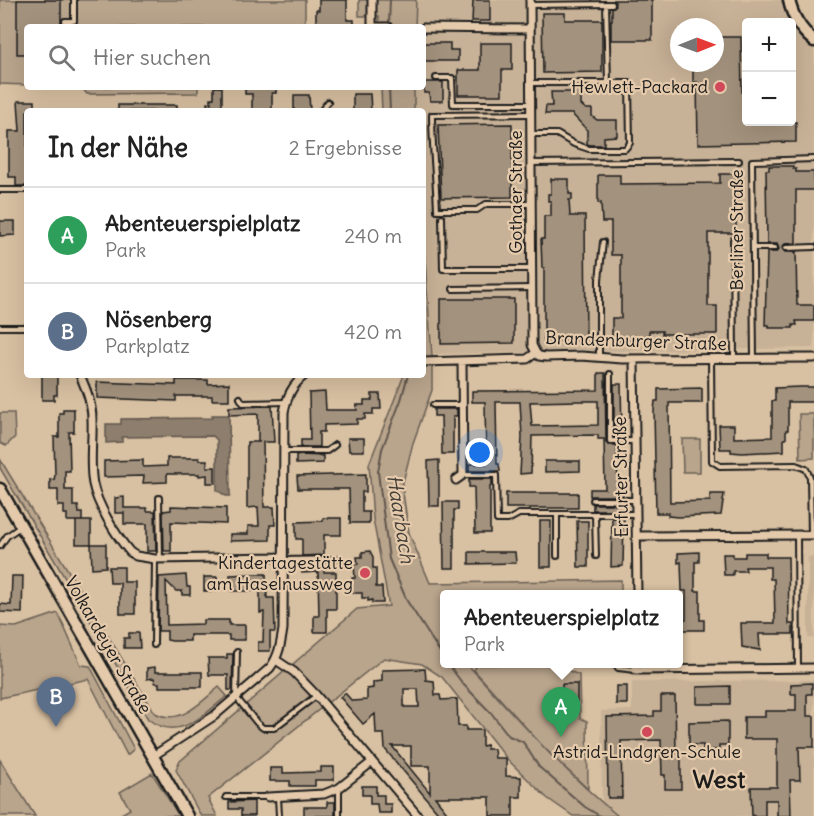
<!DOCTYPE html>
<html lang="de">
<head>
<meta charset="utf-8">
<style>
  body { margin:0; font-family:Delius,sans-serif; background:#f2f2f2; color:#222 }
  .controls { position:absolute; right:18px; top:18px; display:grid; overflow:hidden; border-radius:6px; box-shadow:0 6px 24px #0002 }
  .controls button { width:54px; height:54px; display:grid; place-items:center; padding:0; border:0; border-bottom:2px solid #e0e0e0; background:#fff; color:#222; font:30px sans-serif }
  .compass { position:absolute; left:670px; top:18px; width:54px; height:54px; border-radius:50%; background:#fff; box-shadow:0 6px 24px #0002; rotate:89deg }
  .you { position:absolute; left:480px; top:453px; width:21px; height:21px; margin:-15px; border:4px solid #fff; border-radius:50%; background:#1a73e8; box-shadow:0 0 0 9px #1a73e833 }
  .badge { display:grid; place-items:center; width:39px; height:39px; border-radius:50%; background:#d1495b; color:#fff; font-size:20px; font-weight:700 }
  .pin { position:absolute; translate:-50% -50px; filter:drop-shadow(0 2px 3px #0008) }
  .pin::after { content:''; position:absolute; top:32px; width:21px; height:18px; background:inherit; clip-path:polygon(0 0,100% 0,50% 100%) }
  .popup { position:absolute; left:440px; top:590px; width:243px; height:78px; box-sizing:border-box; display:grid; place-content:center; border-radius:6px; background:#fff; filter:drop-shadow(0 2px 4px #0005); font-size:20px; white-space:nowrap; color:#767676 }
  .popup b { font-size:22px; color:#222 }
  .popup::after { content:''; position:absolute; left:50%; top:100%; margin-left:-12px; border:12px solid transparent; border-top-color:#fff }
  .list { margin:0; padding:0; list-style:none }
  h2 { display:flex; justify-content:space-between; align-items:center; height:78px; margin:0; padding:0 24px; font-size:26px }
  h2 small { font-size:20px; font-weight:400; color:#767676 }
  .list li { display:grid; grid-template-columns:39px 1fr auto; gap:18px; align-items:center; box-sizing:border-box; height:96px; padding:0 24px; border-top:2px solid #e0e0e0 }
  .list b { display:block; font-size:22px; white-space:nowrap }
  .list p { margin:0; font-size:20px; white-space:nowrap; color:#767676 }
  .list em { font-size:20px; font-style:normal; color:#767676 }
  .icon { flex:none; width:33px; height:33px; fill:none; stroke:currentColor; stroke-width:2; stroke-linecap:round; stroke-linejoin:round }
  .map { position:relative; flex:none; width:814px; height:816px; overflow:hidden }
  .search { position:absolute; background:#fff; box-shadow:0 6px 24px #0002; left:24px; top:24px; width:402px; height:66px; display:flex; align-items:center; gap:15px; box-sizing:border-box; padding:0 21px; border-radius:6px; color:#767676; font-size:22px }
  .panel { position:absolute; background:#fff; box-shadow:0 6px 24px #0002; left:24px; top:108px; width:402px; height:270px; border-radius:6px }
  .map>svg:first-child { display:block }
</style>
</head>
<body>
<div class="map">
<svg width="814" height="816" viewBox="0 0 814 816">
  <rect width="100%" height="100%" fill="#d8c0a2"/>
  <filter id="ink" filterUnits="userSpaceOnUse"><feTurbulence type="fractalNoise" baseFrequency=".0167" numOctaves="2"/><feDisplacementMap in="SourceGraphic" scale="12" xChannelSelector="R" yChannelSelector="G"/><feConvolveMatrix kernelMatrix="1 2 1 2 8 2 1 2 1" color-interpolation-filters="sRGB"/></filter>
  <g filter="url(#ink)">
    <path fill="#c8b297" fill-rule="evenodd" d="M416,0H789L814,41V348L434,354L423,221V111H414V87H423V27H415ZM746,22H792V122H746ZM679,27H715V63H679Z
      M808,557H814V638H808Z
      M814,680V816H618L602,803L601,711L632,710V682Z"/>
    <path fill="#b9a48c" stroke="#6a6054" stroke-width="1.5" d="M0,0H305V27H27V85L0,84Z
      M359,0H416L415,27H379V16H359Z
      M81,87H198V93L87,94Z
      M381,87H414V111H382Z
      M423,232L432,355V390L413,443L402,486L409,533L430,583L621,580V594H444V664H474L469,666C517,719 563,771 618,816H573L547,798L508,760L442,677L422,664L384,658L208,798L217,816H201L176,770L179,762L357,609L389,606L373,519L369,464L404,375H423Z
      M0,413H14L15,437L6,446L0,443Z
      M799,414H814V458L800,459Z
      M682,439H700V472H683Z
      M0,459L155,713C180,726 200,703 219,687L227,696C204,715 178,743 148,719L0,468Z
      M58,613L81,665L90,666L134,749L127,755L88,679L0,698V626L16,627Z
      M569,664V671L579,675L580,718L587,721L588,789L549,753L474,670L477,665Z
      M0,760L35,816H0Z
      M152,773L179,816H118L130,809L120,792Z"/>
    <path fill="#8d7e6d" stroke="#60574d" stroke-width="1.5" d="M212,415H229L230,496H226L217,490V440L213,436L122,437V442L106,443V424H121V419L212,418Z"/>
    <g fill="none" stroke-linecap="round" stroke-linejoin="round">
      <path stroke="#60574d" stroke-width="2" d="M389,24L390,0
        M389,87L390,111
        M408,375L401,400L382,449L378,472L389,559L407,601L444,658
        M448,664L463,684L492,714L509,736L523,742L539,767L585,807L600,816"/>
    </g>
    <path fill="#a3927d" stroke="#1c1c1c" stroke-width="1.5" fill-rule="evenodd" d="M17,0H61V27H27V54H17Z
      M319,0H347V20H354V27H319V24H316V10H319Z
      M473,0H490V21H472Z
      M614,0H652V40H611V20H612V8L616,5Z
      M542,13H565V20H602V72L543,73Z
      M715,37H741L742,92H747V122H796V142L698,144L697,82H693V63H715Z
      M423,43H450V50H458V61H423Z
      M480,43H512V70H502V95H458V70H480Z
      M424,82H443V101H430L429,93H424Z
      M214,87H222V111H207V103H211V98H214Z
      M245,87H276V93H272V111H252V94H245Z
      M572,87H581V105L586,109H592V116L597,120H617V136L604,137V145H590L587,144V130L572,114H545L546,106H552L551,92H572Z
      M353,94H370L371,111H353Z
      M294,95H309L310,111H294Z
      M18,101H35V111H27V186H16V177H9V131H20Z
      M118,105H177V111H118Z
      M512,124V197L441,198L438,125Z
      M769,166H793V169H796V172H814V190H796V243L785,244L782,248L785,252H796L797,305H814V321H796L797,325H793V328H769V325H765L767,252H777L779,249L777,244H767L766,170H769Z
      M720,174H736V233H708V306H717V334H662V331H649V340L612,341V318H621V255H611V222H602L601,203H598V175H620V184L720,183Z
      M551,179H569V194H572V200H569L570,216H585L586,341H544V268H542L541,239H544V216H551V201H548V194H551Z
      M0,221H15V235L0,236Z
      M441,299H514V343L441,344Z
      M598,373H605L606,442L608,445H617L618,488H623V496H590V489H605L604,439H598V435L532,436L531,473L520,474L522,437L520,402H496L497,464H499L500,471H469V464H486L485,402H472V391L598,390ZM580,401H598V425L532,426L530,402Z
      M42,375H57V395H54V400H42Z
      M176,380H208V384L229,383V400H212V396H176V401L97,398V382L176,385Z
      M614,384H621L622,435H617V437H614Z
      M800,387H814V402H788V430H786V439H784V451L742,453L731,452V449H720L719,425H734V438L772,437V401H775V388Z
      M702,388V403H669L670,502L710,501V494H724L721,515L678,517L668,516V513H656L654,411L655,401H658V389Z
      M325,392L326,410H357L356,405H364V400H372V394H380L381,409H373V414H365V419H357V424L324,425V432H319V447H301V440H310L309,393Z
      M272,406L274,442H263L264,507H274L275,525H270V540L230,541V534H248V526H259L258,507L247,508V442H260H258V414L229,415V407Z
      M63,409H74V432H69L70,471H65V490H73V506H78L79,513H82V521H67V514H64V506H58V490H50V479L54,480L55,475L54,437H59V413H63Z
      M434,409H457V416H453V454H442L441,416H434Z
      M348,438H364V451H349Z
      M301,455L323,456V463L296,464V456Z
      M167,458H199V460H207V467H215V483H207V475L199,476V474H167V482L143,483L144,476L104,477V461L143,460V467L167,466Z
      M439,460V506H429L428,461Z
      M545,461H580V471L545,472Z
      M366,474V492H362V512H369V523H350L349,489H298L297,476Z
      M469,479H492V486H490V533H475L474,487H469Z
      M506,493H578V508H506Z
      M124,497V508H147V511H155L156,551H147V524H124V513H115V498Z
      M443,502H458V510H454V568H444Z
      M593,504H626V510H593Z
      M171,506L226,508V524L171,522V551H164L163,511L171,510Z
      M323,518H341V535H324V555L302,556V539H296V522L323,521Z
      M612,518H624L623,566L611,567Z
      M76,521H91V544H76Z
      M540,521H551V567H540Z
      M577,521H588V567H578Z
      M91,544H106V567L92,568Z
      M370,551L373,557V568H376V587H382L383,603H372V600L368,601V598H362V593H352V578H355L354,565L358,564L357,557H362V552Z
      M469,552H515L516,563L469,564Z
      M699,552V562H695V591H700V620H704V630H678V619H686V591H682L681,562L678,563V553Z
      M745,553H766V557H788L789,624H793V634H759L760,650L742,647L741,623H775L774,579H770V567H745L746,571H733V575H724L723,554H733V557H745Z
      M324,563V572H336V609H327V632H314V616H319L318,572L302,573V564Z
      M109,567H124V582H135V614H120V583H110Z
      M252,574H266L267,598H274L275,632H270V651H258V642H263L264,612L260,613V591H231L230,575Z
      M186,575L187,587H190V595H182V591H176L166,581L167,625L203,624V620H229V625H245V640H229V635H190V641H172L167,640V631H158L159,577Z
      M12,576H23L22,613L0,612V604L11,605Z
      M204,577H217V591H204Z
      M129,633H139L140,648H124V638H129Z
      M227,654H233L232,690H228V675H209L208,658H227Z
      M155,667V672H202V687H159V683H155L154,678L147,679V668Z
      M425,669L426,680L434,681L435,695H440L441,700L457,699L458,726H466V730H482V746L487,745V749H494L495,758H506V776L521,777V797H513V816H490V797H435L450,816H441L385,749L384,734H376L375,714L363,724L340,697L345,693L352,701L367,700V689L373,688V682L382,681V670ZM404,689H418L419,707H404ZM392,746H411V766H430V793Z
      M812,683V694H807V716H814V747H799L800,780H790L791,816H777V800H765V816H752L751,787H777V739H744V717H765V711H796V694H791V684Z
      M562,684H577V702H563Z
      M616,686H627V704H616Z
      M730,686V704H697V687Z
      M661,696H675L676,754H681V789H665V775H662L661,740L621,741L622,798H608L607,717L654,716V711H661Z
      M728,721V745H719V750H703V745H689V722Z
      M321,767H334V780H315V786H290V781H270V768H283V773L321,772Z
      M362,786H376V795H384V804H391V813H378L377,804H370V795H362Z
      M254,801V816H241V809H229V802Z
      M327,802H335V816H304V807H327Z"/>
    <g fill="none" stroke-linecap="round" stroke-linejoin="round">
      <defs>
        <path id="lane" d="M606,4L608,83
          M531,5L612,4
          M65,27V21H74V0
          M436,78H452L453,104H530
          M531,83H629L630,143L625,149H589L574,144L557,134H531
          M321,111L328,102
          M531,163L739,161
          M0,190H27
          M530,204H486L477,210H437C436,178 432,147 432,115L531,114
          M442,218L443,269H531
          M733,240L734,358
          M753,248H775
          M786,248L814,247
          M453,289L531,288
          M0,327H27
          M599,357V280L603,242
          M754,359L752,161L814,159
          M711,360L712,461L720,466L796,465L806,469L810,477L811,535
          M610,374V441H635
          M240,398L243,403L286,402
          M433,405H462
          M284,451H327L335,445
          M463,475H496L497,520H508L519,514H636
          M159,498L160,558
          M593,500H636
          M557,514V556
          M595,515L596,556
          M797,536L798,668
          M0,546L7,536L20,527
          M284,560L336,559
          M154,645L155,559
          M237,652L236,697L257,723L263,728H274L316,696
          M616,664L618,668L636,670
          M339,789V816
          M226,797H267
          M278,797L279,816"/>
        <path id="street" d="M372,0V27H388
          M530,0L532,334V345L536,353
          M423,28L530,29
          M536,353L539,356L546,357L581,356L622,359L814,358
          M634,359L637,594
          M423,362L527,359L536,353
          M80,375C86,389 92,403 92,419C93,440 89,463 93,484C97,504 116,536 130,552L136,556L155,559L283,557
          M456,480L463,475L462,361
          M637,536L814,535
          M276,660L294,672L316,695L418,816
          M636,664V670L814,668
          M153,756L214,716L270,668C279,656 281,643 283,629L284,412C287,397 292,385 305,375
          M268,797L324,794L339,788L372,762"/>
        <path id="secondary" d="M789,0C792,16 801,30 814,41
          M0,489L187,816"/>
      </defs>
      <use href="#lane" stroke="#1c1c1c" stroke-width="8"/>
      <use href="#street" stroke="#1c1c1c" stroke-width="11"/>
      <use href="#secondary" stroke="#1c1c1c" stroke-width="15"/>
      <use href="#lane" stroke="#e4caab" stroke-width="4"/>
      <use href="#street" stroke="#e4caab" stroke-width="7"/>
      <use href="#secondary" stroke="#e4caab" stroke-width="10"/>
    </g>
  </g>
  <g fill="#d1495b" stroke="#e4caab" stroke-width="2">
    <circle cx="720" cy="87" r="6"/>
    <circle cx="365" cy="573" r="6"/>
    <circle cx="647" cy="732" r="6"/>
  </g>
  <g text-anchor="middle" stroke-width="4.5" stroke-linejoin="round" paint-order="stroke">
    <g font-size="18" fill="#1c1c1c" stroke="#e4caab" text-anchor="end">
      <text x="708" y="93">Hewlett-Packard</text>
      <text x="353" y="569">Kindertagestätte<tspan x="353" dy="21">am Haselnussweg</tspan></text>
      <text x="647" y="758" text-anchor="middle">Astrid-Lindgren-Schule</text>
    </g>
    <g font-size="18" fill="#1c1c1c" stroke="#e4caab">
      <text transform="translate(516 192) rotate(-90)" y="6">Gothaer Straße</text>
      <text transform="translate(737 230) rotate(-90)" y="6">Berliner Straße</text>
      <text transform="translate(636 341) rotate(2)" y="6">Brandenburger Straße</text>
      <text transform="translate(621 477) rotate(-91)" y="6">Erfurter Straße</text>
      <text transform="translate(108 645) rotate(60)" y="6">Volkardeyer Straße</text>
    </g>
    <g font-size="20" font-style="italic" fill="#443e38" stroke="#e4caab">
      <text transform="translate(401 519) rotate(81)" y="7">Haarbach</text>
    </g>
    <g font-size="24" font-weight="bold" fill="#1c1c1c" stroke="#e4caab">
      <text x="719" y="788">West</text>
    </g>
  </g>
</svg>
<div class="controls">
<button>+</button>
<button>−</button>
</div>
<svg class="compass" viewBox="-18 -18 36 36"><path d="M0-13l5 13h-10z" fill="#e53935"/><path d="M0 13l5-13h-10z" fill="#767676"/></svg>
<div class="you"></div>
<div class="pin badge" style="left:561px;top:737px;background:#2e9e5b">A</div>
<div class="popup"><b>Abenteuerspielplatz</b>Park</div>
<div class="pin badge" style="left:56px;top:727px;background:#5c6f8a">B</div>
<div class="search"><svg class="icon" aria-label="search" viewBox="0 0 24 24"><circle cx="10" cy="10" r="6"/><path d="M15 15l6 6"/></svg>Hier suchen</div>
<section class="panel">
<h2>In der Nähe<small>2 Ergebnisse</small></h2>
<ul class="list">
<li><span class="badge" style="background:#2e9e5b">A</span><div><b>Abenteuerspielplatz</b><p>Park</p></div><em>240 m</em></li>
<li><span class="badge" style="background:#5c6f8a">B</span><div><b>Nösenberg</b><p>Parkplatz</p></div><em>420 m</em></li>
</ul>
</section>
</div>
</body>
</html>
